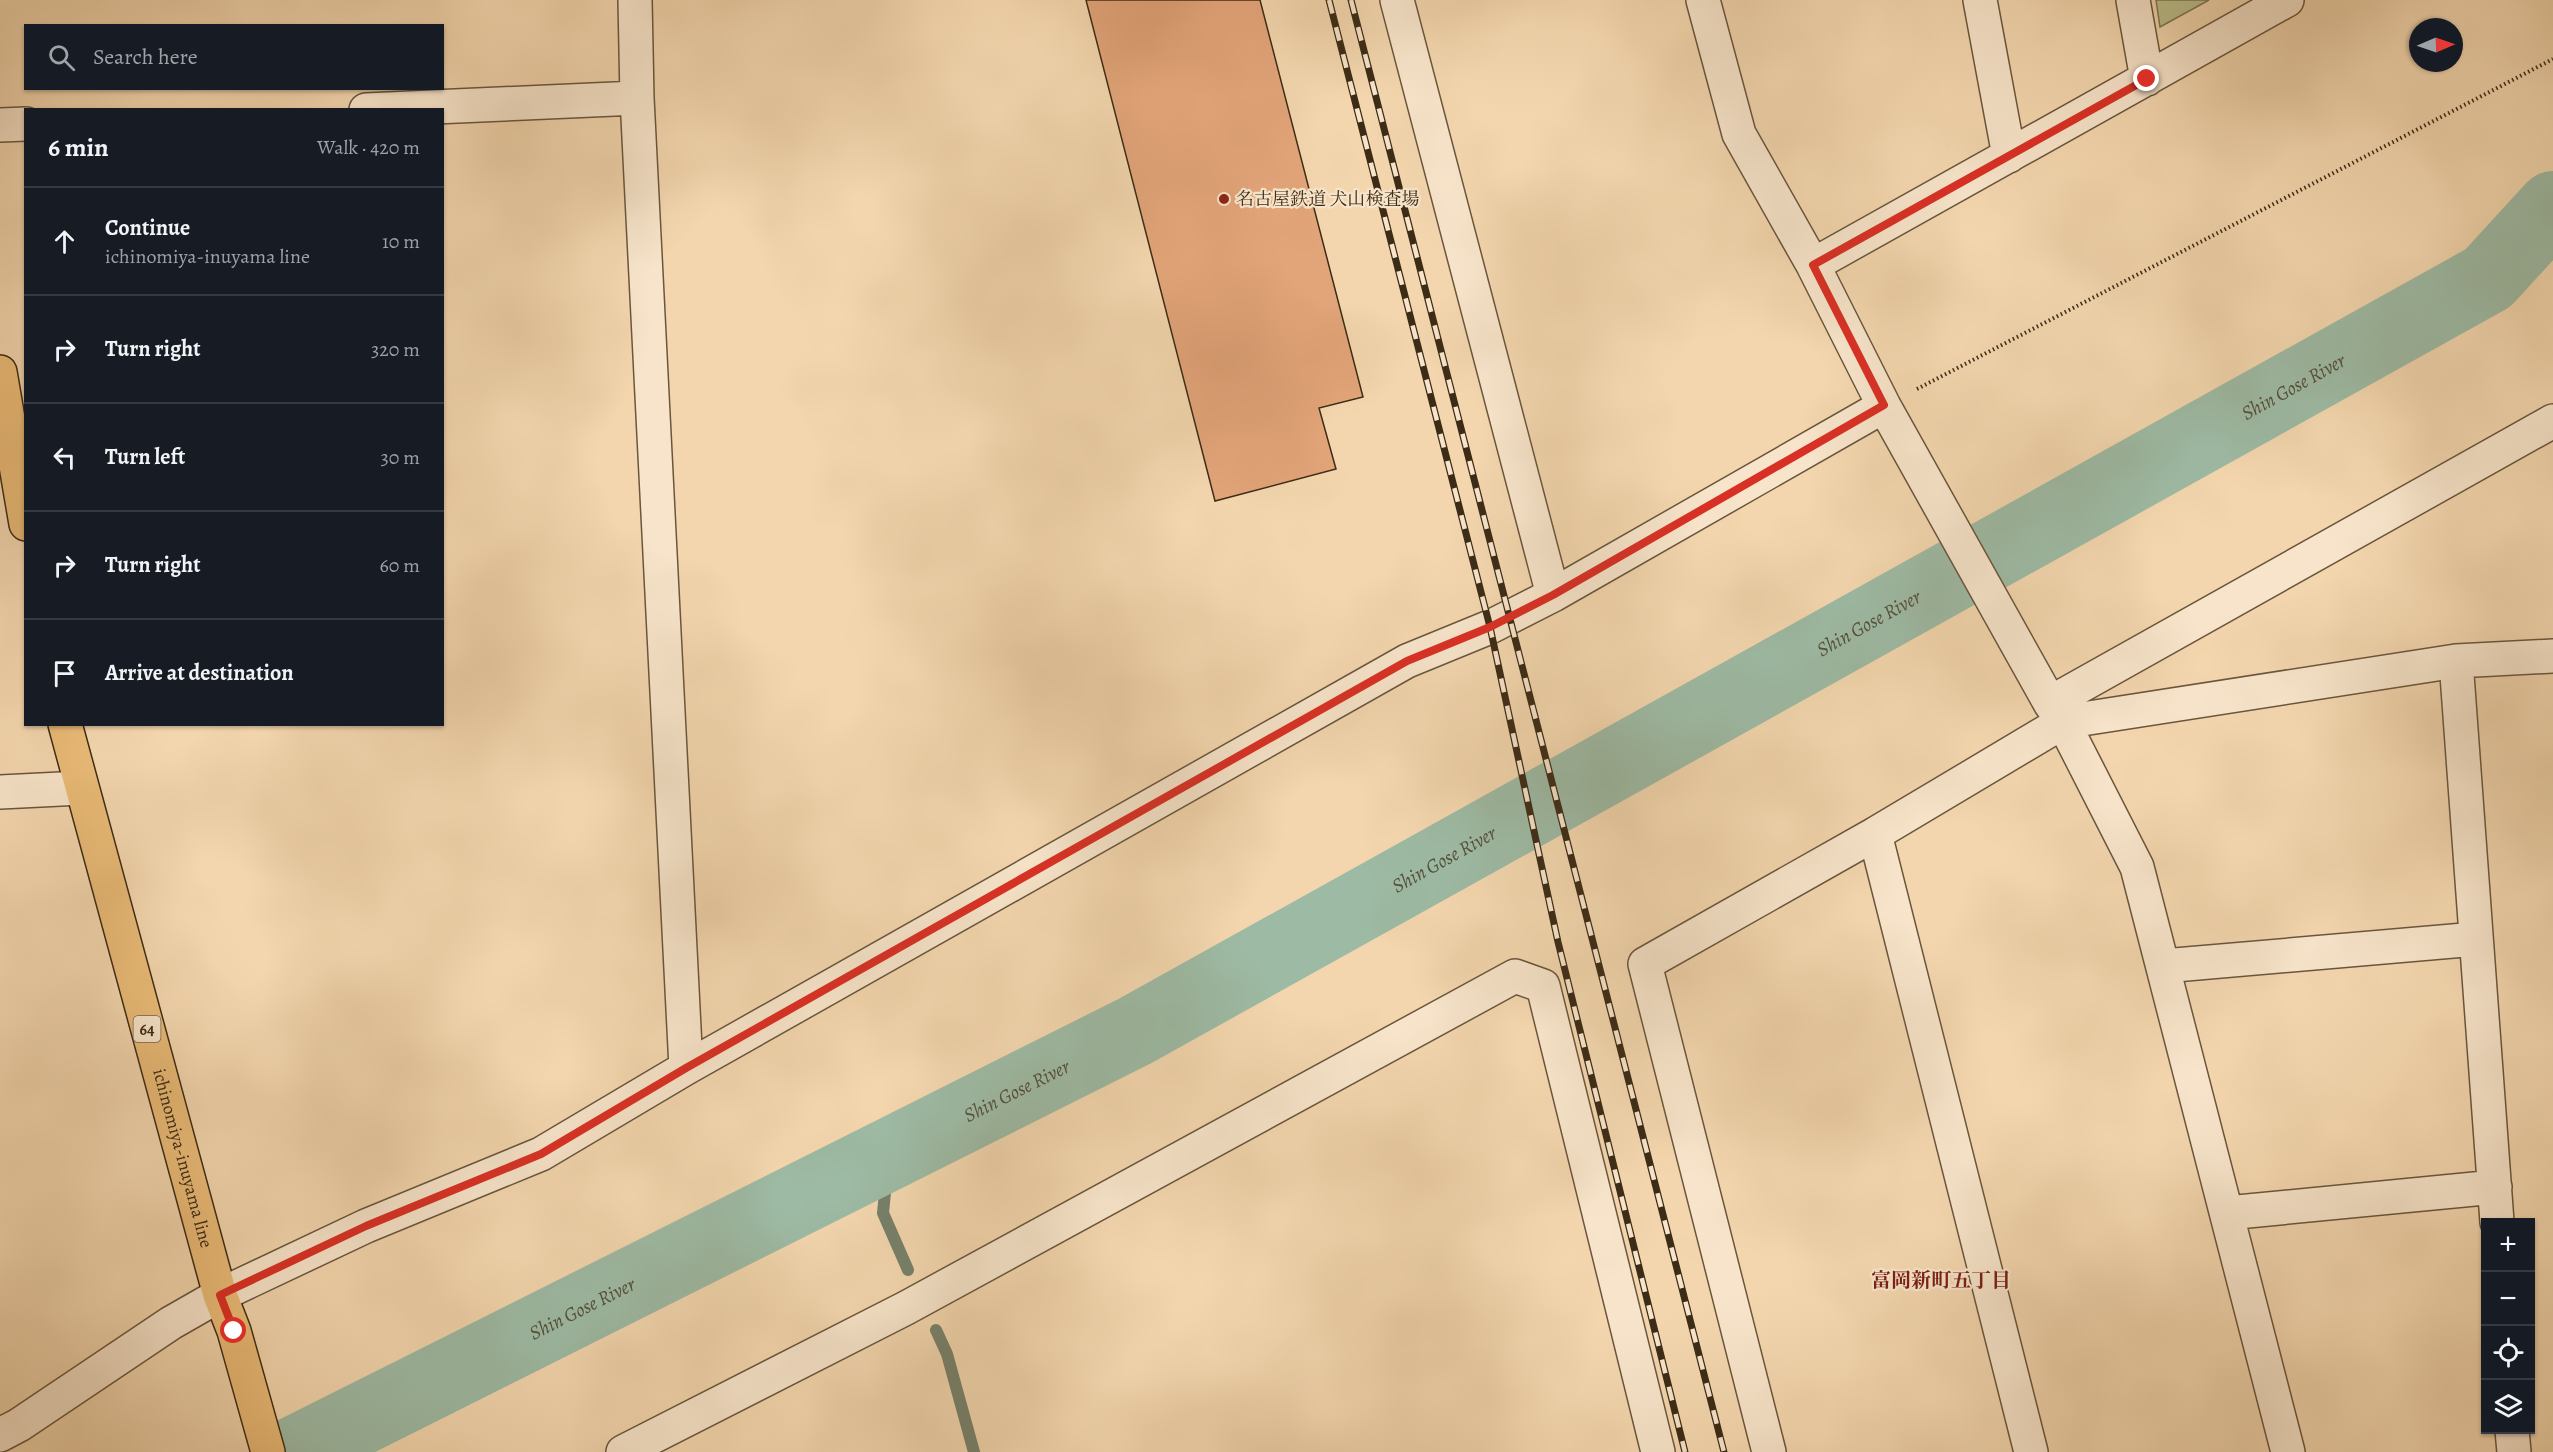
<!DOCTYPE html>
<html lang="en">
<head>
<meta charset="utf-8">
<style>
  body { margin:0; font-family:Alegreya,"Noto Serif JP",serif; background:#20242c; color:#f1f3f6 }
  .controls { position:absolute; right:18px; bottom:18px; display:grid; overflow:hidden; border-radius:0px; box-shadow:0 2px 4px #0004 }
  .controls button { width:54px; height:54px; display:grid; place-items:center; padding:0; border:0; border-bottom:2px solid #363941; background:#171b24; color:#f1f3f6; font:30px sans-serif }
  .compass { position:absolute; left:2409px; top:18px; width:54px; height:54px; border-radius:50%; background:#171b24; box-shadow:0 2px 4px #0004; rotate:88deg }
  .stop { position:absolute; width:18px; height:18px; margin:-14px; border:4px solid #d93025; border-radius:50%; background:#fff }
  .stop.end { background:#d93025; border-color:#fff; box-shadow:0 2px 6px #0008 }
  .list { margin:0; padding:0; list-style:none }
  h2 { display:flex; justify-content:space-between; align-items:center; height:78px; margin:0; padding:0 24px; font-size:26px }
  h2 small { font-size:20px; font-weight:400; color:#9ea1a6 }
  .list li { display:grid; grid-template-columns:39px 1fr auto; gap:18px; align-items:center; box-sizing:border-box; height:108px; padding:0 24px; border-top:2px solid #363941 }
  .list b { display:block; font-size:22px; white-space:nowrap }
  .list p { margin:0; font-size:20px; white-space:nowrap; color:#9ea1a6 }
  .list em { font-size:20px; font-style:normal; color:#9ea1a6 }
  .icon { flex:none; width:33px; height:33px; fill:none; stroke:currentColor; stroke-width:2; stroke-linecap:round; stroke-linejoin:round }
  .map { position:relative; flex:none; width:2553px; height:1452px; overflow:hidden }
  .search { position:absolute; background:#171b24; box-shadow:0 2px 4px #0004; left:24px; top:24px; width:420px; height:66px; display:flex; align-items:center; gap:15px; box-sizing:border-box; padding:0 21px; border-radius:0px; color:#9ea1a6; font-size:22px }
  .panel { position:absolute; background:#171b24; box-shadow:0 2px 4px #0004; left:24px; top:108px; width:420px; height:618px; border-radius:0px }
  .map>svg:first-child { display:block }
</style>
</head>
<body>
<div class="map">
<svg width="2553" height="1452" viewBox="0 0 2553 1452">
  <rect width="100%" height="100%" fill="#f3d6ae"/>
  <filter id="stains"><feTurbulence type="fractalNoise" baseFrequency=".00333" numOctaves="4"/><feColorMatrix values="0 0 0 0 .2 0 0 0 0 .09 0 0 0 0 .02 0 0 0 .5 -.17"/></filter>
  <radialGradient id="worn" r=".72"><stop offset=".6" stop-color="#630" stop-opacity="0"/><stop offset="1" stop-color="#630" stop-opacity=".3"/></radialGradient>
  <path fill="#babe8b" stroke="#7b7551" stroke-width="1.5" d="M2156,0H2209L2160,27Z"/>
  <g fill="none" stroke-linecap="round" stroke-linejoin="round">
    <path stroke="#76816c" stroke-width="12" d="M889,1153L883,1213L908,1270
      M936,1330L947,1354L974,1452"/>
    <path stroke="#9dbaa4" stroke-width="72" id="s1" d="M295,1452L1135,1031L2488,278L2553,207"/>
  </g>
  <path fill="#e2a479" stroke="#3c2c17" stroke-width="1.5" d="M1086,0H1260L1363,397L1319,408L1336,469L1215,501Z"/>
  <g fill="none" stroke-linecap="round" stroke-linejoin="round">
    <defs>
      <path id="minor" d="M635,0L637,98L686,1068
        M1397,0L1553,595
        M1703,0L1739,134L1813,265L1884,406L2050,703L2063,722L2137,867L2288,1452
        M1980,0L2009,156
        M2133,0L2147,79
        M366,110L637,98
        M0,125L26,124
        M1813,265L2287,0
        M2456,661L2497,1222
        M2050,703L2553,421
        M0,792L81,788
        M1875,834L2031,1452
        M2163,966L2476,939
        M2227,1213L2495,1187
        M2512,1430L2514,1452
        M0,1435L19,1425L171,1323L220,1295L366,1226L541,1154L686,1068L1407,661L1490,627L1553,595L1884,406
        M623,1452L906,1308L1515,976L1543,986L1658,1452
        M1769,1452L1645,964L1875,834L2063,722L2456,661L2553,656"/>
      <g id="major">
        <path d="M0,372L26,524"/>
        <path id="s2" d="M65,724L220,1295L234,1331L268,1452"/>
      </g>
    </defs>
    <use href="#minor" stroke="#6a563d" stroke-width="36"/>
    <use href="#major" stroke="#3c2c17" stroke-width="36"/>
    <path stroke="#3c2c17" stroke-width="4" stroke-dasharray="1.5 3" stroke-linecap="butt" d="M1917,389L2553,59"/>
    <use href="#minor" stroke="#f7e4ca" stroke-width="33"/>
    <use href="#major" stroke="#eabb77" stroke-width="33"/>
    <defs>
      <path id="rail" d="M1329,0L1490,627L1558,942L1685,1452
        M1351,0L1724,1452"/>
    </defs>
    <use href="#rail" stroke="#3c2c17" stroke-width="7"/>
    <use href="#rail" stroke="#f7e4ca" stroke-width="4.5" stroke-dasharray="14" stroke-linecap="butt"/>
  </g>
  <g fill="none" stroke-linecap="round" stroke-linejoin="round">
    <path stroke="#d93025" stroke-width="8" d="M234,1331L220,1295L366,1226L541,1154L686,1068L1407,661L1490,627L1553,595L1884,405L1813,265L2147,79"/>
  </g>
  <circle fill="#8f2418" stroke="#f7e4ca" stroke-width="2" cx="1224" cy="199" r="6"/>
  <g text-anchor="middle" stroke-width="4.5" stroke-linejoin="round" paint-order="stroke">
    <rect fill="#f7e4ca" stroke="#74634d" stroke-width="1.5" x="133.5" y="1016" width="27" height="26" rx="4.5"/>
    <g font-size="16" font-weight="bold" fill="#3c2c17">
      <text x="147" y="1035">64</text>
    </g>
    <g font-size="18" fill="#3c2c17" stroke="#f7e4ca" text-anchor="start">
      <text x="1236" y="205">名古屋鉄道 犬山検査場</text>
    </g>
    <g font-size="18" fill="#3c2c17" stroke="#f7e4ca">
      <text dy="6" stroke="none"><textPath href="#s2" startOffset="450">ichinomiya-inuyama line</textPath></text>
    </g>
    <g font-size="20" font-style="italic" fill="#54503a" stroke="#f7e4ca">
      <text dy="7" stroke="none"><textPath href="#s1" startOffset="2265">Shin Gose River</textPath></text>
      <text dy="7" stroke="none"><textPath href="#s1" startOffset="1779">Shin Gose River</textPath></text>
      <text dy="7" stroke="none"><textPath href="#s1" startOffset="1293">Shin Gose River</textPath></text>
      <text dy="7" stroke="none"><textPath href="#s1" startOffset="807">Shin Gose River</textPath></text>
      <text dy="7" stroke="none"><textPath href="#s1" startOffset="321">Shin Gose River</textPath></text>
    </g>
    <g font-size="20" font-weight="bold" fill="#7a1f14" stroke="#f7e4ca">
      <text x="1941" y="1287">富岡新町五丁目</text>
    </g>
  </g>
  <rect width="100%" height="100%" filter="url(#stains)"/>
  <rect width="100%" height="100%" fill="url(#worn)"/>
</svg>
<div class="controls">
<button>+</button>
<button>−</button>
<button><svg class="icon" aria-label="locate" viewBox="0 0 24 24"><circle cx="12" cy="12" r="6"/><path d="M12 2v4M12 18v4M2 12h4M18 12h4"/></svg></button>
<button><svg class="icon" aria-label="layers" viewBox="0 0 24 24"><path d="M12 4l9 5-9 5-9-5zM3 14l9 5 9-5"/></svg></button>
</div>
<svg class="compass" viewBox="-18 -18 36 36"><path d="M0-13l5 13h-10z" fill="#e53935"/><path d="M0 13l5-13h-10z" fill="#9ea1a6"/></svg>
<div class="stop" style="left:234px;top:1331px"></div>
<div class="stop end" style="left:2147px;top:79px"></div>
<div class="search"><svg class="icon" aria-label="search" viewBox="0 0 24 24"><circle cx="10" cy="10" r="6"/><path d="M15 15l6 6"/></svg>Search here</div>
<section class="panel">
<h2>6 min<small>Walk · 420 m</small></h2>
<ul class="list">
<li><svg class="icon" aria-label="ahead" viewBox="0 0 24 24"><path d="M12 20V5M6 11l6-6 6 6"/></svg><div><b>Continue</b><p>ichinomiya-inuyama line</p></div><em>10 m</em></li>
<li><svg class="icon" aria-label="right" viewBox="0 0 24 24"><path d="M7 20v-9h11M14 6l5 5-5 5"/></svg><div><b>Turn right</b></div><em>320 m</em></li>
<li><svg class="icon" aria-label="left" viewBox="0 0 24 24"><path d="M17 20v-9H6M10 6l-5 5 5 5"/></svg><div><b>Turn left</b></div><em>30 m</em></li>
<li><svg class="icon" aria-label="right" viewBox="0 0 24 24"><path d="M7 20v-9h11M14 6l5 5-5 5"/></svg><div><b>Turn right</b></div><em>60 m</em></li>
<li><svg class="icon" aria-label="arrive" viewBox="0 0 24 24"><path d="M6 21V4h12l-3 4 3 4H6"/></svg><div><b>Arrive at destination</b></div></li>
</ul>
</section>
</div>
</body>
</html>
